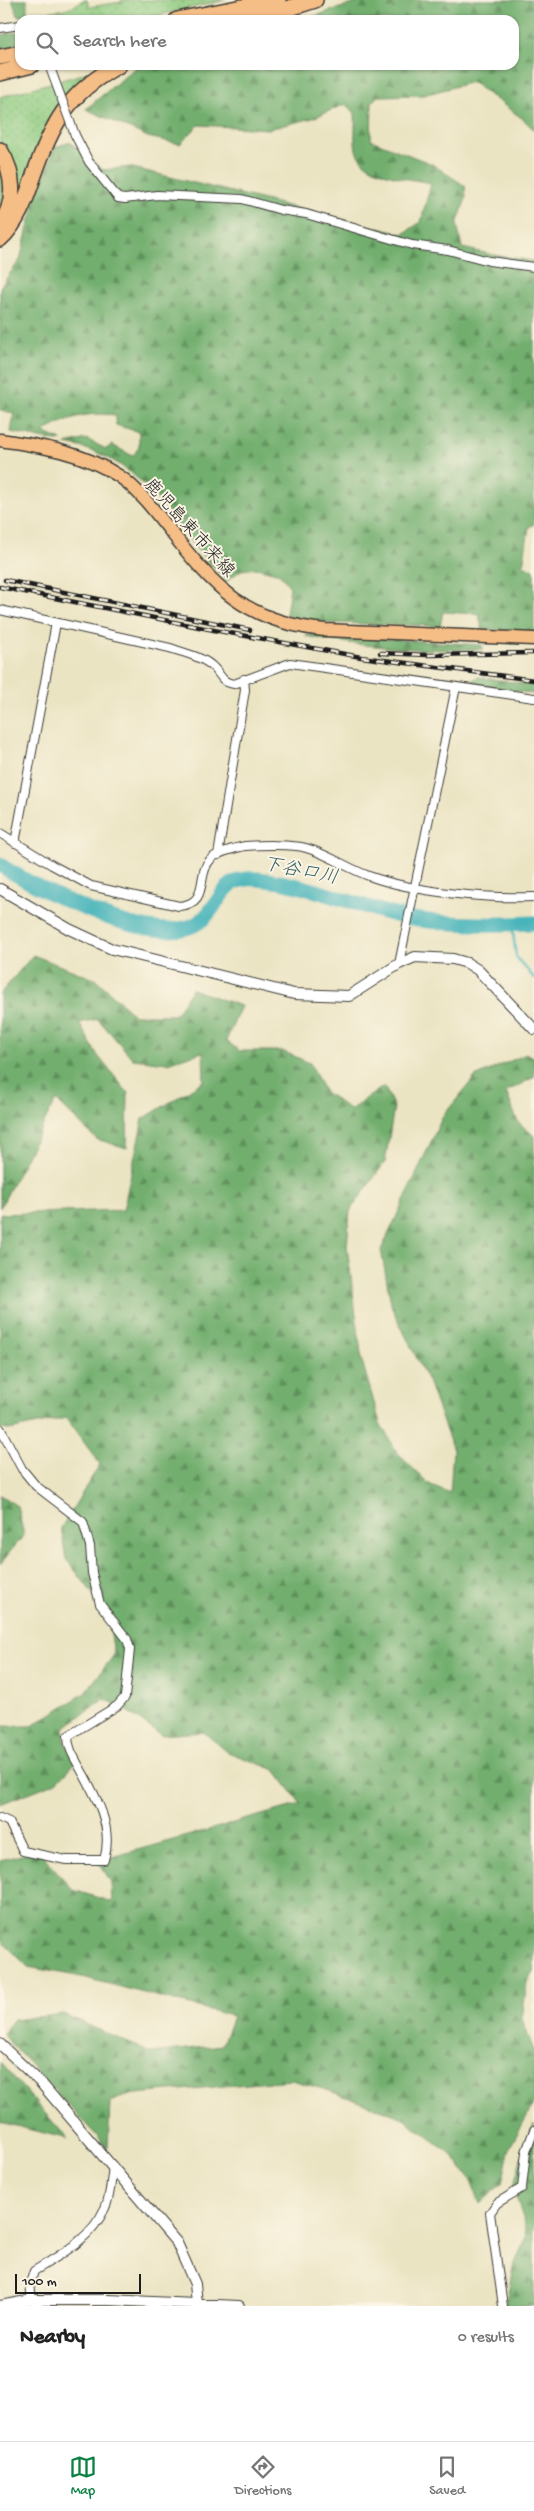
<!DOCTYPE html>
<html lang="en">
<head>
<meta charset="utf-8">
<style>
  body { margin:0; font-family:"Gochi Hand","Klee One",sans-serif; background:#f6f6f6; color:#222 }
  .scale { position:absolute; left:15px; bottom:12px; width:126px; box-sizing:border-box; padding-left:5px; border:2px solid #1c1c1c; border-top:0; font-size:14px; line-height:18px; white-space:nowrap; color:#1c1c1c; -webkit-text-stroke:4px #fcf5e5; paint-order:stroke }
  .list { margin:0; padding:0; list-style:none }
  h2 { display:flex; justify-content:space-between; align-items:center; height:65px; margin:0; padding:0 20px; font-size:21px }
  h2 small { font-size:16px; font-weight:400; color:#767676 }
  .icon { flex:none; width:28px; height:28px; fill:none; stroke:currentColor; stroke-width:2; stroke-linecap:round; stroke-linejoin:round }
  .map { position:relative; flex:none; width:534px; height:2306px; overflow:hidden }
  .search { position:absolute; background:#fff; box-shadow:0 1px 4px #0004; left:15px; right:15px; top:15px; height:55px; display:flex; align-items:center; gap:12px; box-sizing:border-box; padding:0 18px; border-radius:15px; color:#767676; font-size:19px }
  .sheet { height:135px; background:#fff }
  nav { display:flex; justify-content:space-around; align-items:center; box-sizing:border-box; height:70px; border-top:1px solid #e0e0e0; background:#fff; font-size:14px; color:#767676 }
  nav a { display:grid; justify-items:center; gap:2px }
  nav .on { color:#0b8043 }
  .map>svg:first-child { display:block }
</style>
</head>
<body>
<div class="map">
<svg width="534" height="2306" viewBox="0 0 534 2306">
  <defs>
    <pattern id="grass-dots" width="8" height="8" patternUnits="userSpaceOnUse" patternTransform="scale(1.25)"><rect width="8" height="8" fill="#8ecb80"/><path d="M2 2h.1M6 6h.1" fill="none" stroke="#7aae6e" stroke-width="1.8" stroke-linecap="round"/></pattern>
    <pattern id="forest-firs" width="22" height="20" patternUnits="userSpaceOnUse" patternTransform="scale(1.25)"><rect width="22" height="20" fill="#72af6e"/><path d="M5 1l3.5 6h-7zM16 11l3.5 6h-7z" fill="#5d8e5a"/></pattern>
  </defs>
  <rect width="100%" height="100%" fill="#fcf5e5"/>
  <filter id="ink" filterUnits="userSpaceOnUse"><feTurbulence type="fractalNoise" baseFrequency=".02" numOctaves="2"/><feDisplacementMap in="SourceGraphic" scale="10" xChannelSelector="R" yChannelSelector="G"/><feConvolveMatrix kernelMatrix="1 2 1 2 8 2 1 2 1" color-interpolation-filters="sRGB"/></filter>
  <filter id="wash" filterUnits="userSpaceOnUse"><feTurbulence type="fractalNoise" baseFrequency=".0096" numOctaves="4" result="noise"/><feDisplacementMap in="SourceGraphic" scale="20" xChannelSelector="R" yChannelSelector="G"/><feGaussianBlur stdDeviation="1.12" result="paint"/><feColorMatrix in="noise" values="0 0 0 0 0 0 0 0 0 0 0 0 0 0 0 0 0 1.4 0 .05"/><feComposite in="paint" operator="in"/></filter>
  <g filter="url(#wash)">
    <rect width="100%" height="100%" fill="#ebe4c3"/>
    <path fill="url(#grass-dots)" stroke="#55744e" d="M83,0H87L89,7L122,2L121,0H226L137,20H39L37,14L71,8Z
      M90,72L91,76L14,211L4,146L0,142V97Z
      M0,166C6,181 6,193 0,209Z"/>
    <path fill="url(#forest-firs)" stroke="#476645" d="M12,0H27V16H18Z
      M366,0H534V130L523,119L472,82L424,95L378,96L372,102L371,140L432,164L465,186L466,198L457,224L462,248L494,255L534,261V524L529,527L523,565L534,570V632L482,629L479,614L443,612L440,626L329,623L296,619L286,614L290,587L280,574L257,568L241,570L227,581C171,529 150,458 66,444L86,439L106,449L112,445L133,456L139,447V432L116,425V415C85,412 70,417 43,432L61,440L56,441L11,432L14,413L0,410V287L20,260L36,196L55,147L70,142L103,170L129,167L403,234L421,222L431,183C410,179 366,175 357,153C353,142 356,124 355,113L345,104L313,118L268,129L199,125L180,144L148,137L86,109L135,68L145,65H514V20H301Z
      M19,32L20,46L0,50V35Z
      M307,634L482,645L483,649C420,652 366,647 305,636Z
      M478,677L534,685V694L475,685L471,681Z
      M33,955L97,980L134,1015H175L192,989L241,1006L226,1041L240,1051H282L310,1063L324,1091L350,1110L384,1086L394,1107L385,1162L350,1211L347,1246L362,1361L380,1423L398,1454L429,1484L450,1493L453,1450L428,1381L392,1308L381,1250L443,1116L475,1077L526,1054L534,1057V1077L506,1092L518,1122L534,1136V1970L527,1983L522,2019L534,2051V2103L510,2147L502,2183L480,2204L471,2180L448,2151L401,2117L330,2091L292,2080L125,2095L110,2103L108,2148L2,2034L13,2020L63,2014L151,2053L222,2045L233,2016L82,1977L28,1967L0,1939V1860L39,1851L73,1890L112,1902L111,1882L98,1861L301,1804L275,1770L228,1752L203,1732L161,1735L120,1706L104,1699L64,1728V1741L77,1761L57,1782L0,1804V1726H32L85,1693L114,1655L108,1613L66,1559L61,1528L100,1464L66,1418L9,1430L0,1429V1214L123,1210L143,1119L204,1081L203,1052L167,1063L133,1059L98,1019L79,1023L98,1056L128,1093L127,1148L96,1139L56,1100L0,1208V994Z
      M0,1495L17,1506L24,1535L0,1564Z
      M0,2062L68,2139L0,2122Z
      M534,2124V2306H505L513,2268L526,2237L523,2218L513,2188L525,2145Z"/>
    <g fill="none" stroke-linecap="round" stroke-linejoin="round">
      <path stroke="#42b2b9" stroke-width="2.5" d="M512,924L516,957L534,978"/>
      <path stroke="#42b2b9" stroke-width="15" d="M0,865C38,889 163,956 203,919C222,902 222,876 257,879C305,883 348,903 395,915C434,925 493,925 534,923"/>
    </g>
  </g>
  <g filter="url(#ink)">
    <g fill="none" stroke-linecap="round" stroke-linejoin="round">
      <defs>
        <path id="minor" d="M0,28L20,25
          M75,135L89,162L118,198L125,199L157,195L242,199L281,210L306,214L412,245L448,250L489,261L534,267
          M0,610L170,648C184,653 204,657 214,668C222,676 221,682 234,684L290,663L534,698
          M0,833L52,865L91,886L179,906C210,904 196,875 210,860C217,852 236,848 245,846C259,845 293,844 306,848C328,854 347,868 369,876C413,892 486,899 534,897
          M15,843L56,623
          M218,855L245,690L244,679
          M399,964L456,687
          M0,1428L22,1469L36,1486L83,1522L90,1546L92,1573L100,1604L127,1639L130,1649L125,1697L117,1706L68,1736C68,1749 75,1758 80,1768C96,1796 114,1827 104,1860H66L23,1851L9,1822L0,1818
          M32,2300L30,2284L34,2271C62,2254 91,2239 105,2208C111,2196 111,2179 113,2166
          M503,2306L490,2213L497,2203L522,2188L526,2152L534,2130"/>
        <path id="tertiary" d="M0,889L69,929L112,949L294,994L349,996L399,964L415,957L453,959L467,963L478,970L534,1029
          M0,2044L41,2083L177,2243L195,2284L197,2303
          M0,2306L32,2300H109L239,2306"/>
        <path id="primary" d="M0,440C42,446 82,452 119,476C138,489 154,510 168,528C215,588 245,622 325,630L534,639"/>
        <path id="motorway" d="M177,20L278,0
          M252,20L315,0
          M0,57L20,53
          M0,73L32,65
          M0,150C14,172 17,203 0,225
          M0,239C17,224 26,199 33,178C51,125 68,92 119,65"/>
      </defs>
      <use href="#minor" stroke="#3b3a35" stroke-width="10"/>
      <use href="#tertiary" stroke="#3b3a35" stroke-width="12"/>
      <use href="#primary" stroke="#3b3a35" stroke-width="15"/>
      <use href="#motorway" stroke="#3b3a35" stroke-width="18"/>
      <use href="#minor" stroke="#fff" stroke-width="8"/>
      <use href="#tertiary" stroke="#fff" stroke-width="10"/>
      <use href="#primary" stroke="#f6be87" stroke-width="12"/>
      <use href="#motorway" stroke="#f6be87" stroke-width="15"/>
      <defs>
        <path id="rail" d="M5,580L250,630
          M0,587L219,631L361,657L534,680
          M380,653L429,655L534,653"/>
      </defs>
      <use href="#rail" stroke="#1c1c1c" stroke-width="4.5"/>
      <use href="#rail" stroke="#fcf5e5" stroke-width="2.5" stroke-dasharray="8" stroke-linecap="butt"/>
      <defs>
        <path id="minor-bridge" d="M49,65L75,135"/>
      </defs>
      <use href="#minor-bridge" stroke="#3b3a35" stroke-width="10" stroke-linecap="butt"/>
      <use href="#minor-bridge" stroke="#fff" stroke-width="8"/>
    </g>
  </g>
  <g text-anchor="middle" stroke-width="4" stroke-linejoin="round" paint-order="stroke">
    <g font-size="18" fill="#1c1c1c" stroke="#fcf5e5">
      <text transform="translate(190 527) rotate(48)" y="6">鹿児島東市来線</text>
    </g>
    <g font-size="19" font-style="italic" fill="#2d6063" stroke="#fcf5e5">
      <text transform="translate(301 869) rotate(11)" y="7">下谷口川</text>
    </g>
  </g>
</svg>
<div class="scale">100 m</div>
<div class="search"><svg class="icon" aria-label="search" viewBox="0 0 24 24"><circle cx="10" cy="10" r="6"/><path d="M15 15l6 6"/></svg>Search here</div>
</div>
<section class="sheet">
<h2>Nearby<small>0 results</small></h2>
<ul class="list">
</ul>
</section>
<nav>
<a class="on"><svg class="icon" aria-label="map" viewBox="0 0 24 24"><path d="M3 6l6-2 6 2 6-2v14l-6 2-6-2-6 2zM9 4v14M15 6v14"/></svg>Map</a>
<a><svg class="icon" aria-label="directions" viewBox="0 0 24 24"><path d="M12 3l9 9-9 9-9-9zM9 14v-3h6M13 9l2 2-2 2"/></svg>Directions</a>
<a><svg class="icon" aria-label="saved" viewBox="0 0 24 24"><path d="M7 4h10v16l-5-4-5 4z"/></svg>Saved</a>
</nav>
</body>
</html>
